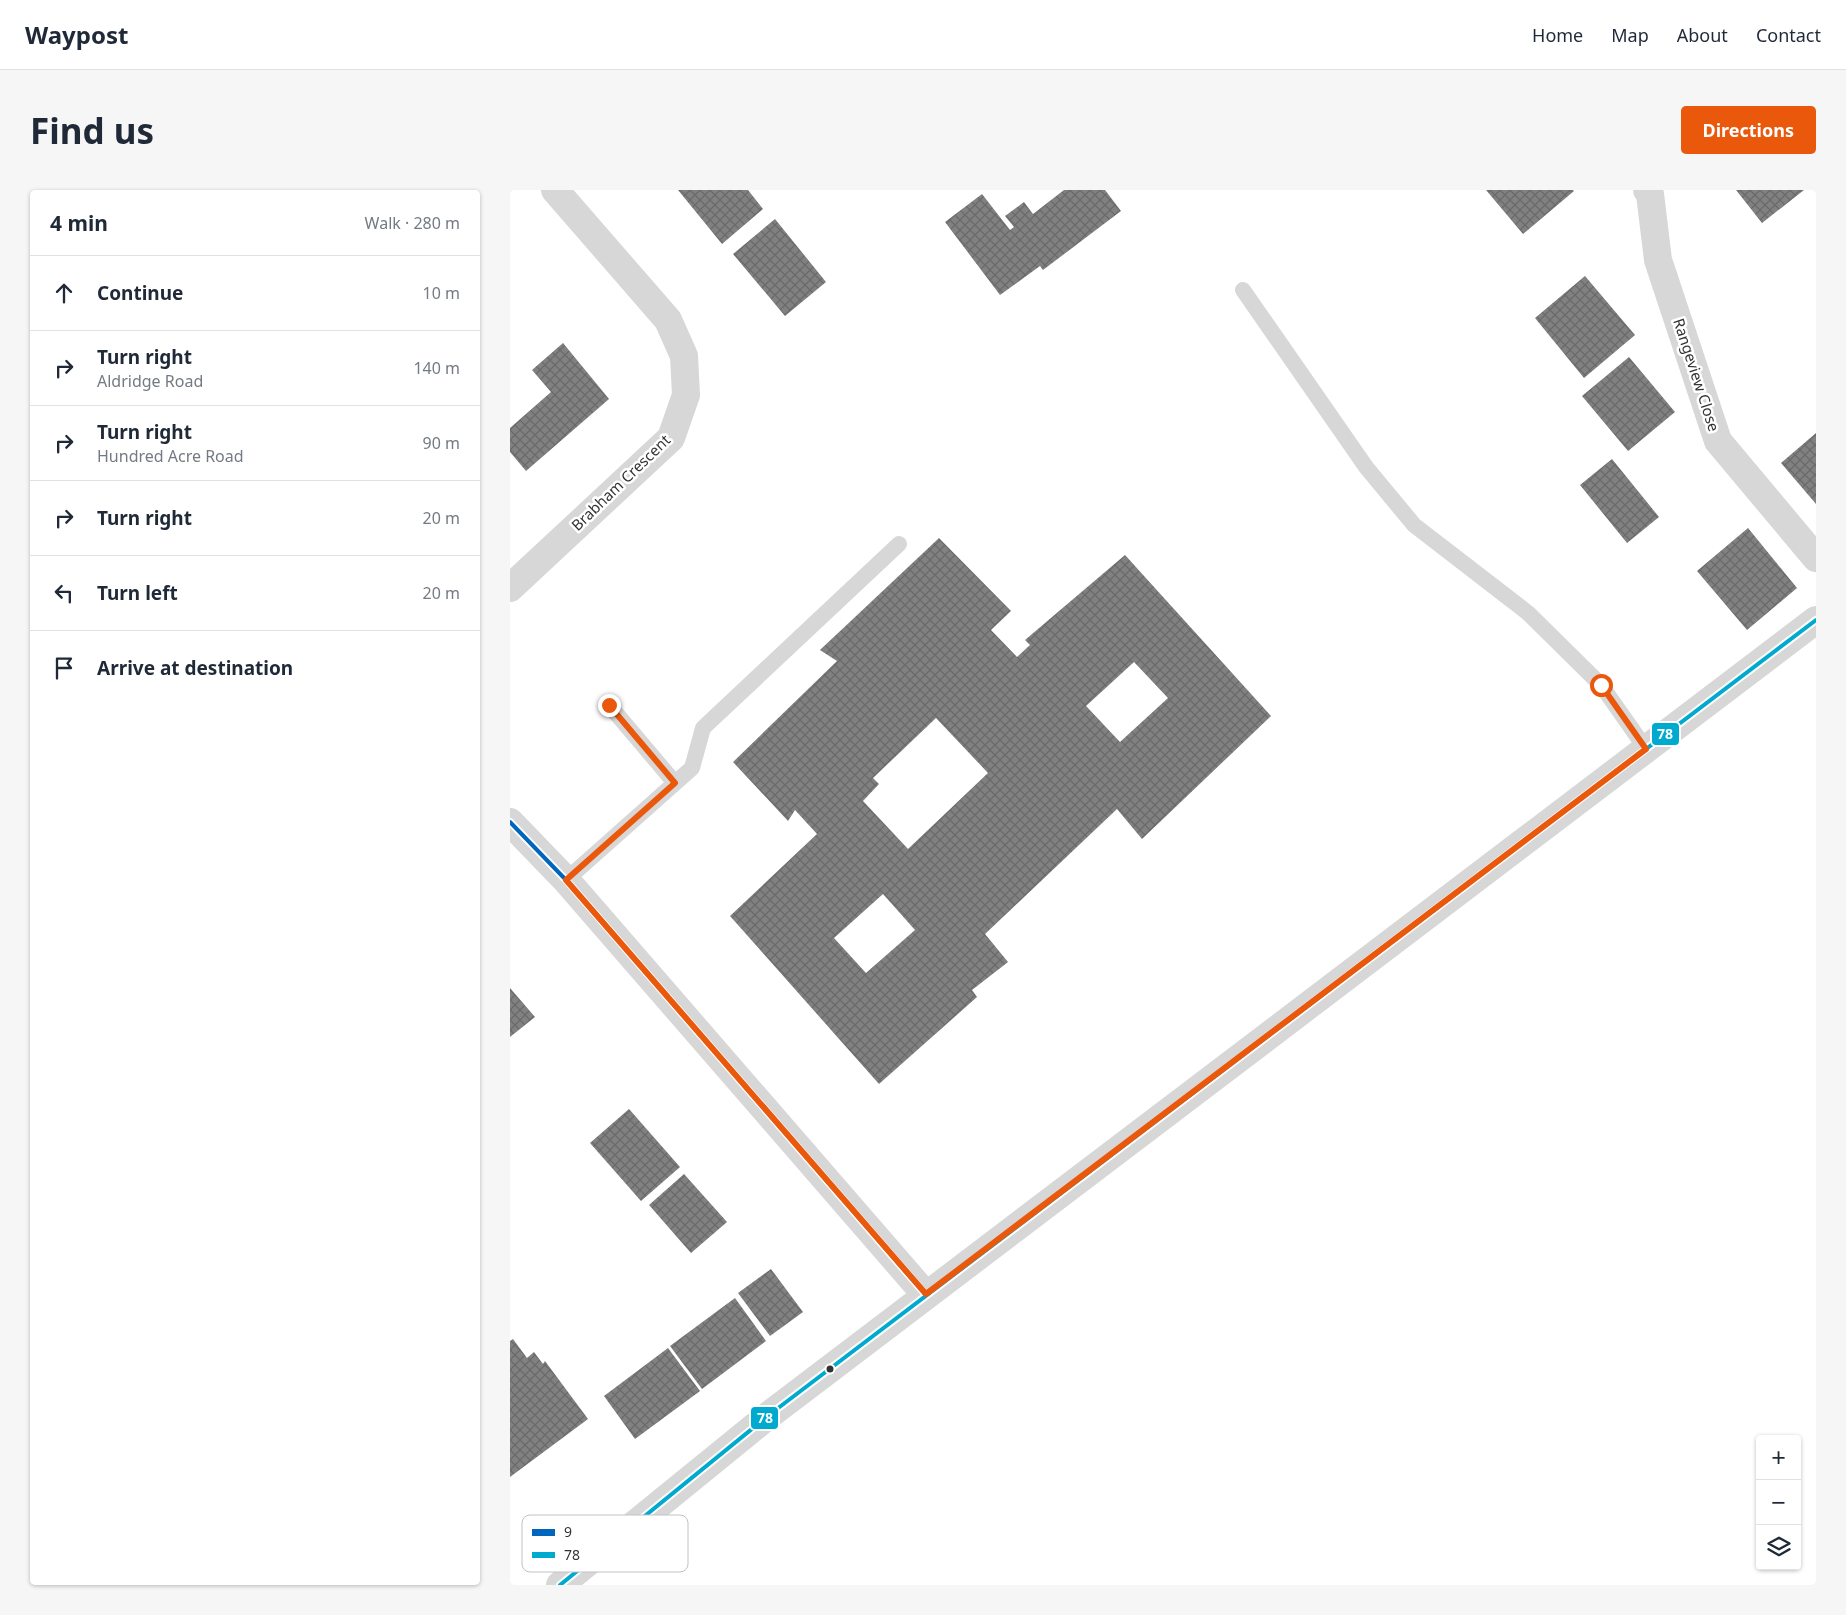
<!DOCTYPE html>
<html lang="en">
<head>
<meta charset="utf-8">
<style>
  body { margin:0; font-family:"Noto Sans",sans-serif; background:#f6f6f7; color:#1f2937 }
  .controls { position:absolute; right:15px; bottom:15px; display:grid; overflow:hidden; border-radius:5px; box-shadow:0 1px 4px #0004 }
  .controls button { width:45px; height:45px; display:grid; place-items:center; padding:0; border:0; border-bottom:1px solid #e0e1e3; background:#fff; color:#1f2937; font:25px sans-serif }
  .stop { position:absolute; width:15px; height:15px; margin:-11px; border:4px solid #ea580c; border-radius:50%; background:#fff }
  .stop.end { background:#ea580c; border-color:#fff; box-shadow:0 1px 5px #0008 }
  .list { margin:0; padding:0; list-style:none }
  h2 { display:flex; justify-content:space-between; align-items:center; height:65px; margin:0; padding:0 20px; font-size:21px }
  h2 small { font-size:16px; font-weight:400; color:#747a83 }
  .list li { display:grid; grid-template-columns:32px 1fr auto; gap:15px; align-items:center; box-sizing:border-box; height:75px; padding:0 20px; border-top:1px solid #e0e1e3 }
  .list b { display:block; font-size:19px; white-space:nowrap }
  .list p { margin:0; font-size:16px; white-space:nowrap; color:#747a83 }
  .list em { font-size:16px; font-style:normal; color:#747a83 }
  .icon { flex:none; width:28px; height:28px; fill:none; stroke:currentColor; stroke-width:2; stroke-linecap:round; stroke-linejoin:round }
  .map { position:relative; flex:none; width:1306px; height:1395px; overflow:hidden; border-radius:5px }
  header { display:flex; align-items:center; gap:30px; box-sizing:border-box; height:70px; padding:0 25px; background:#fff; border-bottom:1px solid #e0e1e3 }
  header strong { font-size:24px }
  nav { display:flex; gap:28px; margin-inline-start:auto; font-size:18px }
  .intro { display:flex; align-items:center; justify-content:space-between; box-sizing:border-box; height:120px; padding:0 30px }
  h1 { margin:0; font-size:35px }
  .button { padding:12px 22px; border-radius:5px; background:#ea580c; color:#fff; font-size:18px; font-weight:700 }
  main { display:flex; gap:30px; padding:0 30px }
  aside { flex:1; background:#fff; border-radius:5px; box-shadow:0 1px 4px #0004 }
  .map>svg:first-child { display:block }
</style>
</head>
<body>
<header>
<strong>Waypost</strong>
<nav><a>Home</a><a>Map</a><a>About</a><a>Contact</a></nav>
</header>
<div class="intro"><h1>Find us</h1><a class="button">Directions</a></div>
<main>
<aside>
<h2>4 min<small>Walk · 280 m</small></h2>
<ul class="list">
<li><svg class="icon" aria-label="ahead" viewBox="0 0 24 24"><path d="M12 20V5M6 11l6-6 6 6"/></svg><div><b>Continue</b></div><em>10 m</em></li>
<li><svg class="icon" aria-label="right" viewBox="0 0 24 24"><path d="M7 20v-9h11M14 6l5 5-5 5"/></svg><div><b>Turn right</b><p>Aldridge Road</p></div><em>140 m</em></li>
<li><svg class="icon" aria-label="right" viewBox="0 0 24 24"><path d="M7 20v-9h11M14 6l5 5-5 5"/></svg><div><b>Turn right</b><p>Hundred Acre Road</p></div><em>90 m</em></li>
<li><svg class="icon" aria-label="right" viewBox="0 0 24 24"><path d="M7 20v-9h11M14 6l5 5-5 5"/></svg><div><b>Turn right</b></div><em>20 m</em></li>
<li><svg class="icon" aria-label="left" viewBox="0 0 24 24"><path d="M17 20v-9H6M10 6l-5 5 5 5"/></svg><div><b>Turn left</b></div><em>20 m</em></li>
<li><svg class="icon" aria-label="arrive" viewBox="0 0 24 24"><path d="M6 21V4h12l-3 4 3 4H6"/></svg><div><b>Arrive at destination</b></div></li>
</ul>
</aside>
<div class="map">
<svg width="1306" height="1395" viewBox="0 0 1306 1395">
  <defs>
    <pattern id="building-cross-hatch" width="8" height="8" patternUnits="userSpaceOnUse" patternTransform="scale(1.25)"><rect width="8" height="8" fill="#818181"/><path d="M0 0l8 8M0 8l8-8" fill="none" stroke="#6a6a6a"/></pattern>
  </defs>
  <rect width="100%" height="100%" fill="#fff"/>
  <path fill="url(#building-cross-hatch)" fill-rule="evenodd" d="M168,0H238L253,19L212,54Z
    M554,0H595L611,21L533,80L530,76L490,105L435,32L472,4L500,40L504,37L495,26L514,12L523,24Z
    M976,0H1063L1064,1L1013,44Z
    M1226,0H1294L1252,33Z
    M265,29L316,92L275,126L223,64Z
    M1075,86L1125,145L1074,188L1025,128Z
    M53,153L99,209L16,281L0,262V238L41,202L22,180Z
    M1119,167L1165,222L1118,261L1072,206Z
    M1306,243V314L1271,273Z
    M1102,269L1149,327L1117,353L1070,295Z
    M1238,338L1287,398L1237,440L1187,381Z
    M429,348L501,421L481,440L507,467L520,455L515,450L615,365L761,526L632,649L607,619L475,744L498,772L462,800L467,807L369,894L220,726L307,644L285,620L278,631L223,572L327,471L310,460ZM624,472L658,508L610,552L576,516ZM426,528L478,583L398,659L353,611L369,594L363,588ZM373,704L405,740L356,783L324,748Z
    M0,798L25,827L0,847Z
    M119,919L170,977L131,1011L80,953Z
    M174,984L217,1032L181,1063L139,1015Z
    M261,1079L293,1122L260,1146L228,1103Z
    M225,1108L256,1151L192,1199L160,1156Z
    M3,1149L17,1168L24,1162L33,1174L35,1171L78,1229L0,1287V1151Z
    M158,1158L190,1201L125,1249L94,1206Z"/>
  <g fill="none" stroke-linecap="round" stroke-linejoin="round">
    <path stroke="#d7d7d7" stroke-width="16" d="M733,100L856,277L904,335L1018,423L1091,495L1136,559
      M99,515L165,593
      M56,690L182,578L193,538L389,354"/>
    <path stroke="#d7d7d7" stroke-width="28" d="M1137,0L1140,4L1148,70L1208,251L1306,368
      M0,398L161,248L176,205L174,166L158,130L45,0
      M0,632L56,690L416,1105"/>
    <path stroke="#d7d7d7" stroke-width="28" d="M50,1395L259,1225L1306,430"/>
    <defs>
      <path id="bus-1" d="M0,632L56,690L416,1105"/>
      <path id="bus-2" d="M50,1395L259,1225L1306,430"/>
    </defs>
    <use href="#bus-1" stroke="#fff" stroke-width="8"/>
    <use href="#bus-2" stroke="#fff" stroke-width="8"/>
    <use href="#bus-1" stroke="#0065bd" stroke-width="4"/>
    <use href="#bus-2" stroke="#00a9ce" stroke-width="4"/>
  </g>
  <g fill="none" stroke-linecap="round" stroke-linejoin="round">
    <path stroke="#ea580c" stroke-width="6" d="M99,515L165,593L56,690L416,1104L1136,559L1091,495"/>
  </g>
  <circle fill="#333" stroke="#fff" stroke-width="2" cx="320" cy="1179" r="4.5"/>
  <g text-anchor="middle" stroke-width="5" stroke-linejoin="round" paint-order="stroke">
    <g font-size="15" fill="#333" stroke="#fff">
      <text transform="translate(1186 185) rotate(72)" y="5">Rangeview Close</text>
      <text transform="translate(111 293) rotate(-44)" y="5">Brabham Crescent</text>
    </g>
  </g>
  <rect x="12" y="1325" width="166" height="57" rx="8" fill="#fff" stroke="#c2c2c2" stroke-width="1"/>
  <rect x="22" y="1339" width="23" height="7" fill="#0065bd"/>
  <rect x="22" y="1362" width="23" height="6" fill="#00a9ce"/>
  <g font-size="14" fill="#333">
    <text x="54" y="1347">9</text>
    <text x="54" y="1370">78</text>
  </g>
  <g stroke="#fff" stroke-width="2">
    <rect x="1141" y="532" width="29" height="24" rx="5" fill="#00a9ce"/>
    <rect x="240" y="1216" width="29" height="24" rx="5" fill="#00a9ce"/>
  </g>
  <g font-size="14" text-anchor="middle" font-weight="bold" fill="#fff">
    <text x="1155" y="549">78</text>
    <text x="255" y="1233">78</text>
  </g>
</svg>
<div class="controls">
<button>+</button>
<button>−</button>
<button><svg class="icon" aria-label="layers" viewBox="0 0 24 24"><path d="M12 4l9 5-9 5-9-5zM3 14l9 5 9-5"/></svg></button>
</div>
<div class="stop" style="left:1091px;top:495px"></div>
<div class="stop end" style="left:99px;top:515px"></div>
</div>
</main>
</body>
</html>
